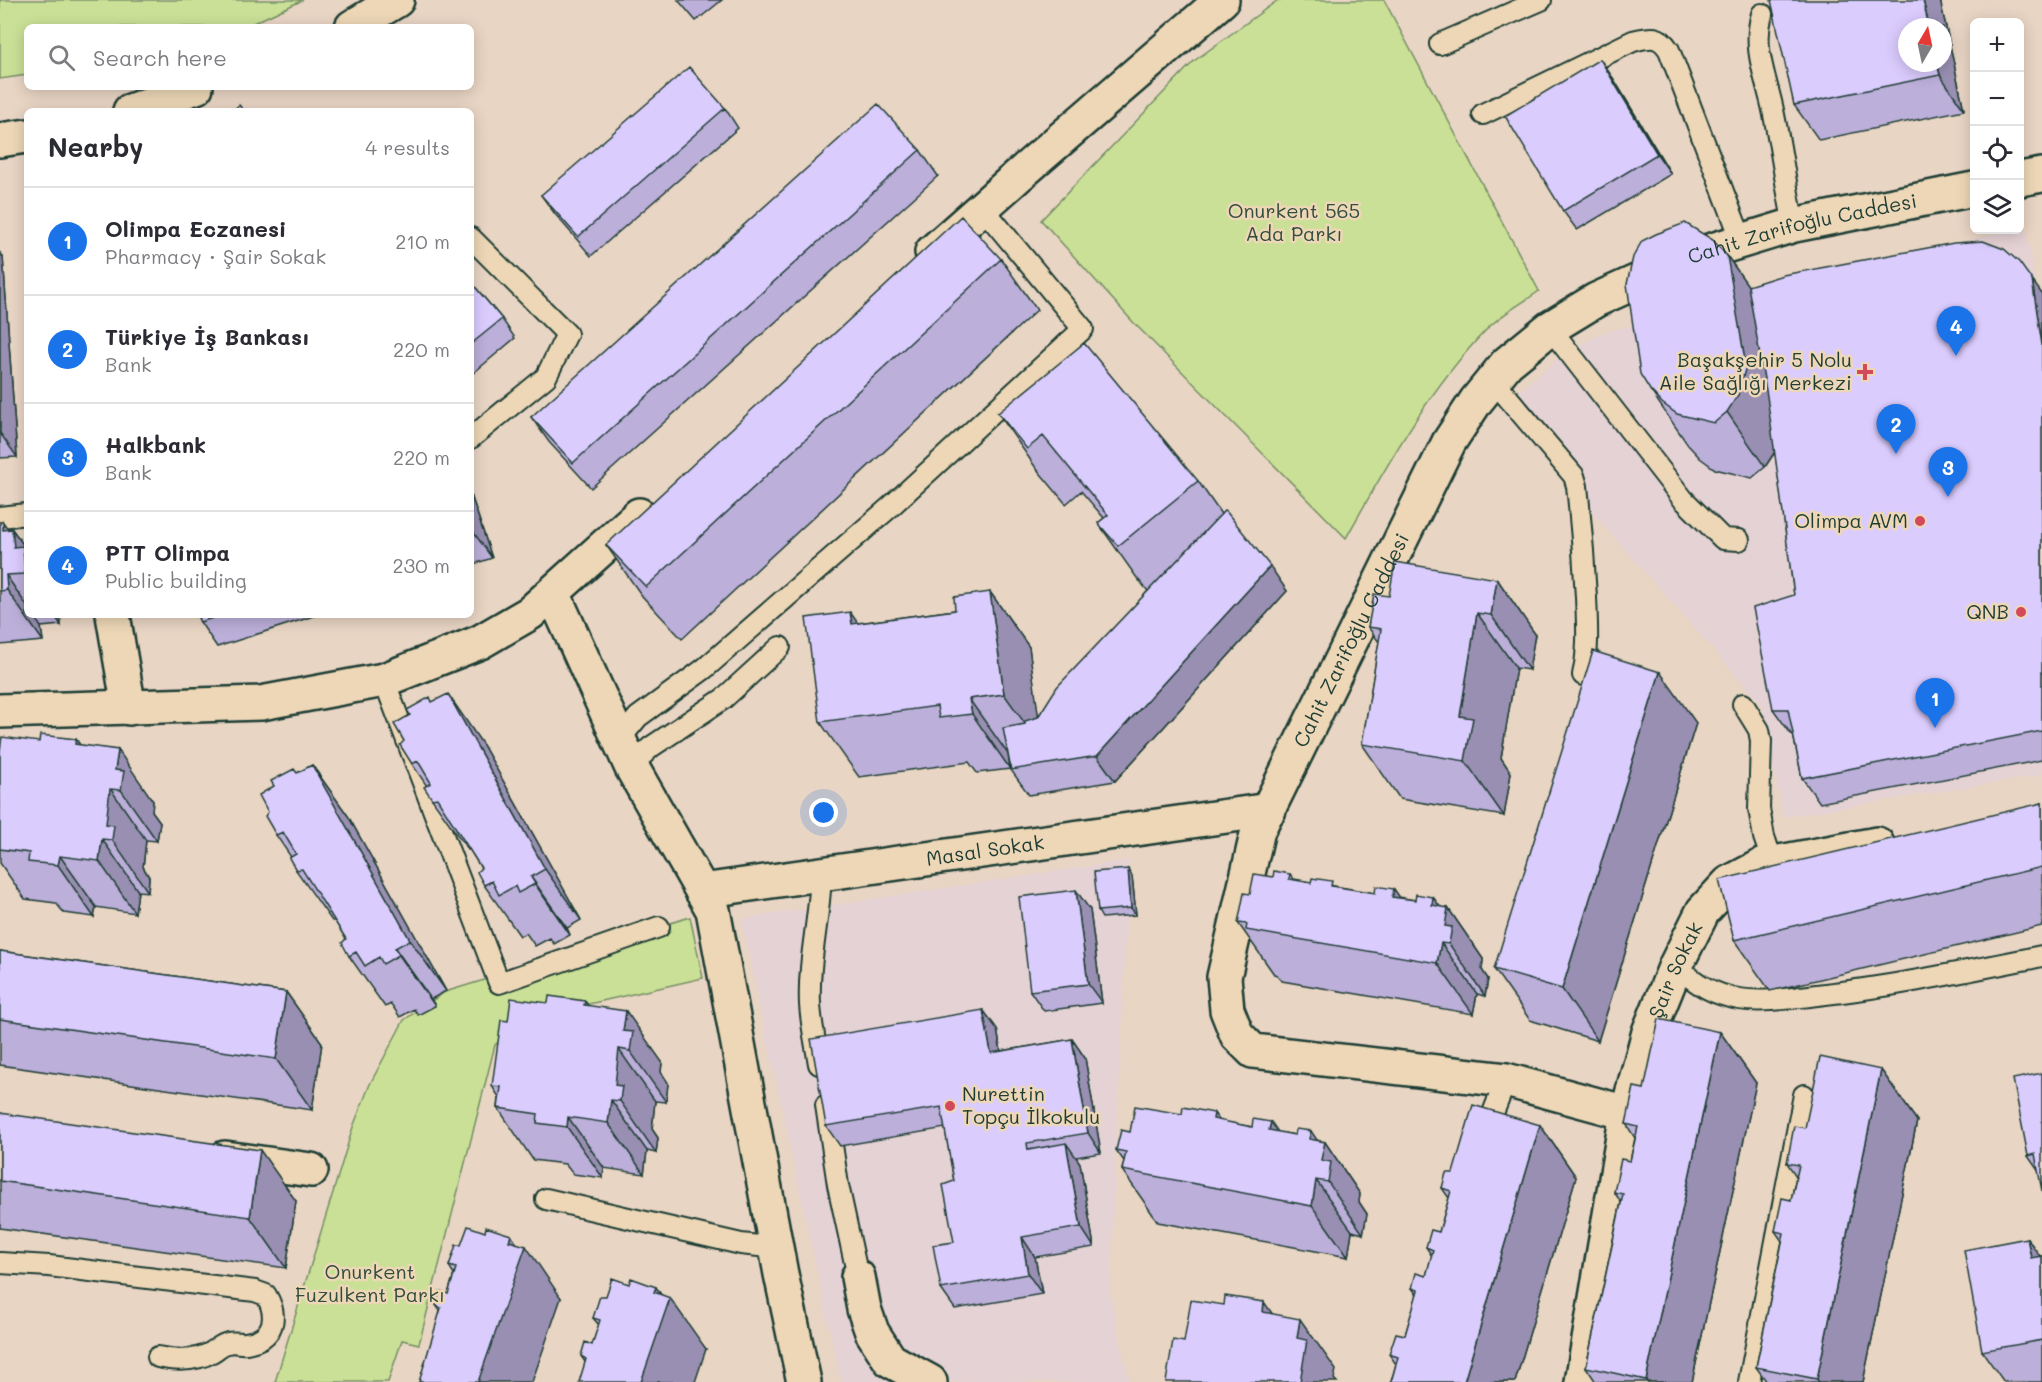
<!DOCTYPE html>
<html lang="en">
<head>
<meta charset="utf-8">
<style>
  body { margin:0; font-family:Mali,sans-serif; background:#f7f7f7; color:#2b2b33 }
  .controls { position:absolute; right:18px; top:18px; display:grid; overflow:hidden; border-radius:9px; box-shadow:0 3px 15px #0003 }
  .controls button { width:54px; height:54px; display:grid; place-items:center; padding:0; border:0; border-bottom:2px solid #e1e1e2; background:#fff; color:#2b2b33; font:30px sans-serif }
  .compass { position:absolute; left:1898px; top:18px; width:54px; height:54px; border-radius:50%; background:#fff; box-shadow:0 3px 15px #0003; rotate:9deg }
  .you { position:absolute; left:824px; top:813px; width:21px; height:21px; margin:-15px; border:4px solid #fff; border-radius:50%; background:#1a73e8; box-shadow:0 0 0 9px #1a73e833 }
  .badge { display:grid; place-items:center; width:39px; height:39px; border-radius:50%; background:#1a73e8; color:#fff; font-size:20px; font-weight:700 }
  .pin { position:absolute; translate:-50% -50px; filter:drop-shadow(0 2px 3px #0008) }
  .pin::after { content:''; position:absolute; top:32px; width:21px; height:18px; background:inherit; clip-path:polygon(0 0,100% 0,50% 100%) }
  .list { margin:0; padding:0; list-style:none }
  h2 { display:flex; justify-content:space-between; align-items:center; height:78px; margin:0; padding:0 24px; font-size:26px }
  h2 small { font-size:20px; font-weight:400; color:#7c7c81 }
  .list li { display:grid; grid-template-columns:39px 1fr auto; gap:18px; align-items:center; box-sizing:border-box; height:108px; padding:0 24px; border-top:2px solid #e1e1e2 }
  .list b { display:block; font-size:22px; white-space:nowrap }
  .list p { margin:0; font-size:20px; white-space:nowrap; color:#7c7c81 }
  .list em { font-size:20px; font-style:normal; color:#7c7c81 }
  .icon { flex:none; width:33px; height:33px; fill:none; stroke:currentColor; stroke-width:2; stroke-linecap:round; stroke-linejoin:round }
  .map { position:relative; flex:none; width:2042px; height:1382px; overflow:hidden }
  .search { position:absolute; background:#fff; box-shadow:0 3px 15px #0003; left:24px; top:24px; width:450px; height:66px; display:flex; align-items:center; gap:15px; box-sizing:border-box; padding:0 21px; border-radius:9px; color:#7c7c81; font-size:22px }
  .panel { position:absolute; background:#fff; box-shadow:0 3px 15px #0003; left:24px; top:108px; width:450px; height:510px; border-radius:9px }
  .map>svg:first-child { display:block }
</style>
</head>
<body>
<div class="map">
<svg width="2042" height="1382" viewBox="0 0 2042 1382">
  <rect width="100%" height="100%" fill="#e9d5c4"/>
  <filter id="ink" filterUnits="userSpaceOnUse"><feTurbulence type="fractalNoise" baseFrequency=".0167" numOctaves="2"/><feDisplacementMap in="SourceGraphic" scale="12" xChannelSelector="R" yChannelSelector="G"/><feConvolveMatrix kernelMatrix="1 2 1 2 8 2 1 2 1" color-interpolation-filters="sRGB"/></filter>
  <g filter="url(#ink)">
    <path fill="#e5d2d5" d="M2025,226L2042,317V775L1783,817L1762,705L1500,408L1560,357L1602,333L2011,230H2020V227Z
      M1129,860L1110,1292L1129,1382H841L741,919Z"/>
    <path fill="#cae096" stroke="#748e65" stroke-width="1.5" d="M0,0H303L249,25L240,27H27V75L0,79Z
      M1278,0H1384L1539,291C1523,303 1501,314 1487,329C1428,390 1387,465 1346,538L1133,322L1041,220L1194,61Z
      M690,917L703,978L558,1011L518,1025L495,1045L419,1344L402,1340L388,1382H275L353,1127L370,1084L404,1020L445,992Z"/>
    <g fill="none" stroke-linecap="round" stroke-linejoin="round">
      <defs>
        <path id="service" d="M1762,14C1752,48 1766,77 1773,110C1781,148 1786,187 1794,225
          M1440,44L1541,0
          M1483,114L1633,41C1650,37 1659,34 1669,50L1742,241
          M471,238L567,334L546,377L471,438
          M1550,328L1683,499L1723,539L1739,540
          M1493,380L1574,476L1577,486C1581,523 1584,559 1586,597C1587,623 1589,649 1583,675
          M0,517L27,514
          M384,680L499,983L659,927
          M1743,704L1759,730L1761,741L1759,809L1764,837L1773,863
          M619,740L638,717L704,669L889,508L1083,329L982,207
          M631,766L651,747L723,699L780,647
          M1676,965C1694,983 1713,995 1739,999C1764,1003 1791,998 1817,995C1892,987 1967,971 2042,956
          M819,1064C816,1045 811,1024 810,1004C808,960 820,917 821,873
          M826,1105L838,1185L858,1277
          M1484,1136L1506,1080
          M546,1199L741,1244L776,1248
          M0,1263L49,1266L255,1291L266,1295C279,1317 274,1339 246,1343C241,1344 234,1341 228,1343C222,1344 217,1349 212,1352C195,1362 176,1361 158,1357
          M1749,1382L1804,1095"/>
        <g id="minor">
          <path d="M352,27L397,0"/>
          <path d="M130,111L196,87"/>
          <path d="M0,140L27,136"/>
          <path d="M2020,179L2042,175"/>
          <path d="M932,252L1019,175L1222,0"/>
          <path d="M553,593L631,766L713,910L781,1274L804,1382"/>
          <path d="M113,615L129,708"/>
          <path d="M0,711L261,703L384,680L480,642L530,613L639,515"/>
          <path id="s1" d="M702,891L1269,810"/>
          <path id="s2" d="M1627,1113L1506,1080L1253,1051L1237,1035L1227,1010L1224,977L1258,830L1449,442L1476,401L1507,363L1550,328L1596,300L1696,255L1794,225L1974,189"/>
          <path d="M225,1158L311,1170"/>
          <path d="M858,1277L864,1309L872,1332L890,1360L930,1382"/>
          <path id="s3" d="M1582,1382L1627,1113L1649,1032L1676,965L1703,911L1729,883L1763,865L1877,844"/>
        </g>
      </defs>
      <use href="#service" stroke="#1f3d34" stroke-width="24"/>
      <use href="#minor" stroke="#1f3d34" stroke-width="38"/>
      <use href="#service" stroke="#edd7b6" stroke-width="20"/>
      <use href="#minor" stroke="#edd7b6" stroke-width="33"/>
    </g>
    <path fill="#bcafda" stroke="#1f3d34" stroke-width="1.5" d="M678,0H722L696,21Z
      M1940,0L1964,110L1819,140L1794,105Z
      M1613,78L1671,174L1577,230L1563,211Z
      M725,108L738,128L591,256L555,214L541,195Z
      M920,150L938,176L591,488L549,442L531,417Z
      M0,253L3,257L17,457L0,458Z
      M1727,256L1748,286L2042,294V760L1820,803L1802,778L1793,734H1791L1773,709L1794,595L1775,452L1765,467L1752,478L1715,469L1700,458L1688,445L1650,390Z
      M1001,259L1037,310L682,639L642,596L606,545Z
      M471,282L502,319L515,338L471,375Z
      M998,413L1198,481L1221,514L1287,591L1115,781L1029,795L1011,770L1008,754L1010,769L977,773L969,762L859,777L820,722L858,623L955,610L990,592L1029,647L1038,716L1148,591L1137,578L1098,523L1104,518L1081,491L1066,504L1036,468Z
      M471,495L492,558L471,565Z
      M0,522L8,529H12L27,550V615H60L61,625L41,627L43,641L0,645Z
      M1497,579L1535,634L1529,670L1516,668L1501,758L1511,773L1504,816L1400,799L1362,744L1379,642L1368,627L1389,596Z
      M197,615H317L217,647L200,622Z
      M433,702L483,745L581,920L567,928L570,935L554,944L550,938L535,946L526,933L520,936L484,885L481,868L470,850H468L432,799L427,786L412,764Z
      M1696,723L1598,1041L1530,1020L1494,969Z
      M39,742L79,745L153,801L152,811L160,822L157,841L146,840L143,867L149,877L148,892L138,891L135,913L96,907L94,917L64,913L56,903L25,899L0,863V751Z
      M312,765L348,816L446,991L431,999L435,1006L418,1015L414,1009L400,1017L391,1004L385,1007L349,956L346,939L335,921H332L296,870L291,857L276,835L268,812L274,786Z
      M2042,803V926L1770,991L1734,940Z
      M1128,869L1132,876L1136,915L1102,918L1098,911Z
      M1290,874L1294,879L1415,900L1433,897L1440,907L1448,908L1483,959L1482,970L1488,979L1485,996L1477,994L1473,1014L1282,981L1277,975L1274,974L1238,923L1273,877Z
      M1090,910L1102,1003L1044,1011L1030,991Z
      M0,951L286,992L322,1043L312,1110L0,1065Z
      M548,1003L588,1006L662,1062L661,1072L668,1083L666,1102L655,1101L652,1129L658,1138L656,1153L647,1151L644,1174L604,1168L603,1178L573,1174L565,1164L533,1160L498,1108L499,1097L492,1086Z
      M983,1010L997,1029L1001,1051L1072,1039L1085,1058L1101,1153L1076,1157L1080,1163L1094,1247L1035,1257L1042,1294L955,1309L941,1289L954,1242V1181L945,1128L840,1146L826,1126Z
      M1720,1032L1756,1083L1692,1382H1596L1586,1367L1621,1202L1614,1192L1630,1161L1635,1138L1626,1124L1644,1089Z
      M1881,1070L1917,1121L1863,1382H1767L1756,1367L1782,1241L1775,1231L1791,1200L1796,1176L1787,1163L1805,1128Z
      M2042,1073L2039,1172L2028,1156Z
      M0,1113L296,1201L286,1268L0,1228Z
      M1220,1121L1252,1127L1271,1122L1277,1132L1295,1135L1325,1142L1360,1194L1359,1202L1367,1214L1363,1234L1352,1231L1348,1257L1158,1222L1122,1170L1124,1161L1116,1150L1130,1132Z
      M1540,1125L1576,1177L1515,1382H1391L1396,1364L1389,1354L1405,1335L1417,1295L1412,1288L1426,1276L1432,1256L1426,1247L1439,1232L1449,1198L1442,1188L1453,1173Z
      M2027,1238L2040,1256H2042V1382H2004L1982,1351Z
      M517,1244L561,1298L440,1311L436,1305L448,1294L454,1274L449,1266Z
      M661,1295L706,1349L585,1362L581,1356L592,1345L599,1325L593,1318Z"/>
    <path fill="#998fb2" stroke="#1f3d34" stroke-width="1.5" d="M1923,0H1940L1964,110L1940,75L1937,63H1943V27H1929Z
      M1600,59L1613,78L1671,174L1657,154Z
      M0,253L3,257L17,457L0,433Z
      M1727,256L1766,311L1776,450L1765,467L1727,412Z
      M2032,280L2042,294V345Z
      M471,495L492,558L474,533L471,523Z
      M3,522L13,536L12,529L27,550V576L14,547L3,530Z
      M1270,566L1287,591L1115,781L1097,756Z
      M6,575L27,606V615H33L41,627L43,641L7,590Z
      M1497,579L1535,634L1529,670L1491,615Z
      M990,592L1029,647L1043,749L1004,694Z
      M850,612L889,667L852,624Z
      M1477,613L1516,668L1501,758L1511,773L1504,816L1465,761L1460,716Z
      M54,615H60L61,625Z
      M1660,672L1696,723L1598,1041L1562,989Z
      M448,694L483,745L581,920L545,869Z
      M969,699L1008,754L1010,769L972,714Z
      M76,739L146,840L143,867L149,877L148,892L112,840L75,744Z
      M118,750L153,801L152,811L160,822L157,841L121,790L115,770Z
      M312,765L348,816L446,991L410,940Z
      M102,839L138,891L135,913L99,861Z
      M60,856L96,907L94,917L58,865Z
      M1128,869L1132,876L1136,915L1131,908Z
      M531,877L567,928L570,935L535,884Z
      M1394,889L1430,941L1392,897Z
      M1076,890L1090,910L1102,1003L1088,984Z
      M1433,897L1446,915L1448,908L1483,959L1482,970L1488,979L1485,996L1449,944L1432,905Z
      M1441,943L1477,994L1473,1014L1437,963Z
      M395,948L431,999L435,1006L399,955Z
      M286,992L322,1043L312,1110L276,1059Z
      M585,1001L655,1101L652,1129L658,1138L656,1153L620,1101L584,1005Z
      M983,1010L997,1029L1004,1072L991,1053Z
      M626,1011L662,1062L661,1072L668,1083L666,1102L630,1051L623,1031Z
      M1720,1032L1756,1083L1692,1382H1647L1646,1380Z
      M1072,1039L1085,1058L1101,1153L1088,1133Z
      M1881,1070L1917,1121L1863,1382H1819L1817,1379Z
      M611,1100L647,1151L644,1174L608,1123Z
      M1214,1113L1250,1164L1213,1119Z
      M568,1117L604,1168L603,1178L567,1127Z
      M1271,1122L1307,1173L1269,1130Z
      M1540,1125L1576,1177L1515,1382H1464Z
      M1311,1131L1323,1149L1325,1142L1360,1194L1359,1202L1367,1214L1363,1234L1328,1182L1321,1160L1309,1139Z
      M1066,1143L1080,1163L1094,1247L1081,1227Z
      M260,1150L296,1201L286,1268L250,1217Z
      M1316,1180L1352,1231L1348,1257L1312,1206Z
      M511,1235L523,1253L526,1246L561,1298L532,1382H478L509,1241Z
      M1022,1237L1035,1257L1042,1294L1028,1274Z
      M2027,1238L2042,1259L2031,1258Z
      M656,1287L668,1305L670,1298L706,1349L695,1382H641L654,1292Z
      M1264,1302L1300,1353L1263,1312Z
      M1300,1319L1336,1370L1334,1379L1337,1382H1300L1297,1338Z"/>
    <path fill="#dbccfe" stroke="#1f3d34" stroke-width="1.5" d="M1771,0H1923L1929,27H1907V63H1937L1940,75L1794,105Z
      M1600,59L1657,154L1563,211L1505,116Z
      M689,67L725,108L578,237L541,195Z
      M878,104L920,150L573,463L531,417Z
      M239,105L244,111H232Z
      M961,216L1001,259L646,587L606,545Z
      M1685,223L1713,240L1727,256L1746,366L1738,395L1727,412L1714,423L1677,414L1662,403L1650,390L1640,374L1627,284L1633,257L1642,241L1656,234Z
      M1983,241L2004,249L2019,262L2032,280L2042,345V731L1802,778L1788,709H1773L1753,608L1794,595L1767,396L1748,286L1783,275L1954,243Z
      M471,282L502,319L471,344Z
      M1084,343L1198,481L1118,546L1098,523L1108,515L1043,436L1027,449L998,413Z
      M1225,510L1270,566L1097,756L1011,770L1003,728L1025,724V721L1038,717L1057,687Z
      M0,522H3V530L12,529L14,547L23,546L25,574L6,575L7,590L0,591Z
      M471,523L474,533L471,534Z
      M1395,562L1497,579L1491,615L1477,613L1460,716L1473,718L1465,761L1362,744L1381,629L1368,627L1374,594L1389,596Z
      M990,592L1004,694L969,699L972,714L939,718L937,706L820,722L806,618L850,612L852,624L955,610L954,597Z
      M197,615H222L200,622Z
      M1593,651L1660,672L1562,989L1494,969Z
      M448,694L545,869L531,877L535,884L518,893L515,886L499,895L492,881L484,885L477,872L481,868L437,798L432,799L424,787L431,783L418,761L412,764L400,745L404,741L394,724L410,715L407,710L430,697L432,702Z
      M40,735L76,739L75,744L118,750L115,770L124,771L121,790L110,789L106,824L114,825L112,840L102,839L99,861L60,856L58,865L28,862L29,853L0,849V751L2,737L39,742Z
      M312,765L410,940L395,948L399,955L383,964L379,957L365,966L356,952L349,956L342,943L346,939L302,869L296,870L289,858L296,854L283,832L276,835L265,816L268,812L259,795L274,786L271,781L294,769L297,773Z
      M2042,803V867L1734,940L1719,880Z
      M1128,869L1131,908L1098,911L1094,872Z
      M1274,871L1290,874L1289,879L1311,883L1312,878L1332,881L1331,886L1375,893L1376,886L1394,889L1392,897L1415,900L1416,894L1433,897L1432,905L1448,908L1445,926L1452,927L1449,944L1441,943L1437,963L1246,930L1247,924L1238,923L1244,893L1250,894L1254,874L1273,877Z
      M1076,890L1088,984L1030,991L1019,897Z
      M0,951L286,992L276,1059L0,1019Z
      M549,996L585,1001L584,1005L626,1011L623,1031L633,1032L630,1051L619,1049L615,1085L622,1086L620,1101L611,1100L608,1123L568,1117L567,1127L537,1123L538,1114L498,1108L501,1087L492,1086L501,1020L508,1021L511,998L548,1003Z
      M983,1010L991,1053L1072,1039L1088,1133L1027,1143L1028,1150L1066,1143L1081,1227L1022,1237L1028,1274L941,1289L933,1245L954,1242L943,1185L954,1181L941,1107L826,1126L811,1039Z
      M1659,1019L1720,1032L1646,1380L1586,1367L1623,1194L1614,1192L1621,1159L1630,1161L1638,1127L1626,1124L1634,1087L1644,1089Z
      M1820,1057L1881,1070L1817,1379L1756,1367L1784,1233L1775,1231L1782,1198L1791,1200L1799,1165L1787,1163L1794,1126L1805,1128Z
      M2042,1073V1191L2035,1154L2028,1156L2013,1079Z
      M1473,1105L1540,1125L1464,1382H1391L1398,1357L1389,1354L1396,1333L1405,1335L1418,1290L1412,1288L1416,1273L1426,1276L1433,1250L1426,1247L1431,1230L1439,1232L1451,1191L1442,1188L1446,1173H1453Z
      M1135,1106L1182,1114L1183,1107L1214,1113L1213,1119L1252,1127L1253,1119L1271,1122L1269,1130L1295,1135L1296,1129L1311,1131L1309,1139L1325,1142L1321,1160L1331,1162L1328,1182L1316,1180L1312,1206L1122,1170L1126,1152L1116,1150L1121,1130L1130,1132Z
      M0,1113L260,1150L250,1217L0,1181Z
      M468,1226L485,1232L486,1227L511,1235L509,1241L526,1246L478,1382H419L441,1308L436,1305L440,1291L448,1294L456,1268L449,1266L456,1245H461Z
      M2027,1238L2031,1258L2042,1256V1340L1982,1351L1964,1250Z
      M612,1278L629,1284L631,1278L656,1287L654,1292L670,1298L641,1382H579L586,1359L581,1356L585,1342L592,1345L600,1320L593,1318L600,1296H606Z
      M1225,1296L1264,1302L1263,1312L1300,1319L1297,1338L1307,1340L1300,1382H1166L1173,1340L1184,1342L1191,1300L1224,1305Z"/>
  </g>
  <g fill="#d1495b" stroke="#edd7b6" stroke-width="2">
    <path d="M1862 363h6v6h6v6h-6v6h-6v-6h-6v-6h6z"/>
    <circle cx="1920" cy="521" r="6"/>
    <circle cx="2021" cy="612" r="6"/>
    <circle cx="950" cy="1106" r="6"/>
  </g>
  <g text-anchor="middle" stroke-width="5" stroke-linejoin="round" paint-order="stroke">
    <g font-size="20" fill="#304d3e" stroke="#edd7b6">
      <text x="1294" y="218">Onurkent 565<tspan x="1294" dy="23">Ada Parkı</tspan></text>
      <text x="370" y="1279">Onurkent<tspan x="370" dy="23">Fuzulkent Parkı</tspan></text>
    </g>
    <g font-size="20" fill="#1f3d34" stroke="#edd7b6">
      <text dy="7" stroke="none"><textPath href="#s2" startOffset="1473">Cahit Zarifoğlu Caddesi</textPath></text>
      <text dy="7" stroke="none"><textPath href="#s2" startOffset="825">Cahit Zarifoğlu Caddesi</textPath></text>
      <text dy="7" stroke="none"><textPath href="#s1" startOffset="286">Masal Sokak</textPath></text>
      <text dy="7" stroke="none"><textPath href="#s3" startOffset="424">Şair Sokak</textPath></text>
    </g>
    <g font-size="20" fill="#1f3d34" stroke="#edd7b6" text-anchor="end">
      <text x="1852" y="367">Başakşehir 5 Nolu<tspan x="1852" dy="23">Aile Sağlığı Merkezi</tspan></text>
      <text x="1908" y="528">Olimpa AVM</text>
      <text x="2009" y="619">QNB</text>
      <text x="962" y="1101" text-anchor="start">Nurettin<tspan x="962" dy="23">Topçu İlkokulu</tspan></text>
    </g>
  </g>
</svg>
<div class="controls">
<button>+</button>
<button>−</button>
<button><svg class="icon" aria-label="locate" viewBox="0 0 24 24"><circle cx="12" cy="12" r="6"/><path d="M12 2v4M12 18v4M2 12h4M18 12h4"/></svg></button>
<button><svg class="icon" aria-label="layers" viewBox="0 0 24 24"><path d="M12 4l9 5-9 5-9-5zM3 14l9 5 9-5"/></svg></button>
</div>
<svg class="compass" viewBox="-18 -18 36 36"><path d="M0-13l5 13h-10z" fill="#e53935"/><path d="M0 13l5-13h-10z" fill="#7c7c81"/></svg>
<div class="you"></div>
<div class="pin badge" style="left:1935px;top:728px">1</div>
<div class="pin badge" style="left:1896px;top:454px">2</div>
<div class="pin badge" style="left:1948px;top:497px">3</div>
<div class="pin badge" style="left:1956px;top:356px">4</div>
<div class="search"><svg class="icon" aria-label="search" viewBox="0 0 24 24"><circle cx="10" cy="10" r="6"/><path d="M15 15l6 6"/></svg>Search here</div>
<section class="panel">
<h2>Nearby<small>4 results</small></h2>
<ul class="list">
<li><span class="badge">1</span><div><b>Olimpa Eczanesi</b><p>Pharmacy · Şair Sokak</p></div><em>210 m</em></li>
<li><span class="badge">2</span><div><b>Türkiye İş Bankası</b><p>Bank</p></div><em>220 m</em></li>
<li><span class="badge">3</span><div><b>Halkbank</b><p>Bank</p></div><em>220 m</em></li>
<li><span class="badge">4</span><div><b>PTT Olimpa</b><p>Public building</p></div><em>230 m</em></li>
</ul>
</section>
</div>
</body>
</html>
